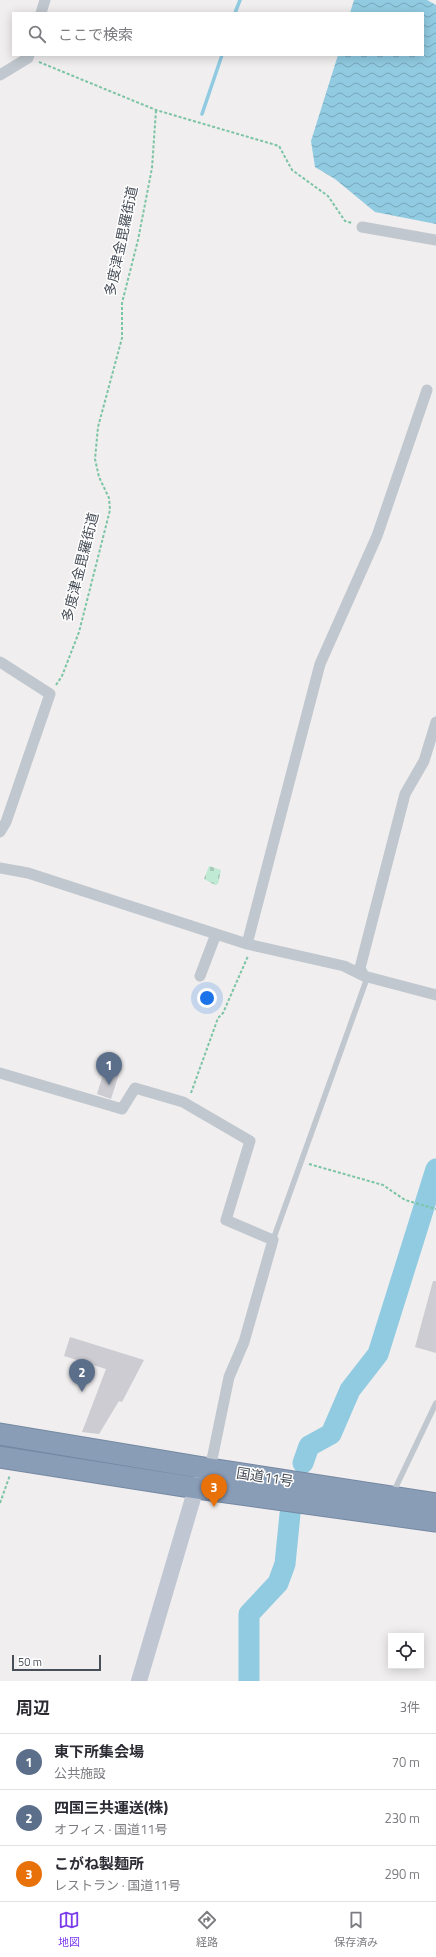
<!DOCTYPE html>
<html lang="ja">
<head>
<meta charset="utf-8">
<style>
  body { margin:0; font-family:"Titillium Web","Noto Sans JP",sans-serif; background:#f2f2f3; color:#2b2b33 }
  .controls { position:absolute; right:12px; bottom:12px; display:grid; overflow:hidden; border-radius:0px; box-shadow:0 2px 10px #0003 }
  .controls button { width:36px; height:36px; display:grid; place-items:center; padding:0; border:0; border-bottom:1px solid #e1e1e2; background:#fff; color:#2b2b33; font:20px sans-serif }
  .scale { position:absolute; left:12px; bottom:10px; width:89px; box-sizing:border-box; padding-left:4px; border:2px solid #484f59; border-top:0; font-size:11px; line-height:14px; white-space:nowrap; color:#484f59; -webkit-text-stroke:3px #fff; paint-order:stroke }
  .you { position:absolute; left:207px; top:998px; width:14px; height:14px; margin:-10px; border:3px solid #fff; border-radius:50%; background:#1a73e8; box-shadow:0 0 0 6px #1a73e833 }
  .badge { display:grid; place-items:center; width:26px; height:26px; border-radius:50%; background:#7c3aed; color:#fff; font-size:13px; font-weight:700 }
  .pin { position:absolute; translate:-50% -33px; filter:drop-shadow(0 1px 2px #0008) }
  .pin::after { content:''; position:absolute; top:21px; width:14px; height:12px; background:inherit; clip-path:polygon(0 0,100% 0,50% 100%) }
  .list { margin:0; padding:0; list-style:none }
  h2 { display:flex; justify-content:space-between; align-items:center; height:52px; margin:0; padding:0 16px; font-size:17px }
  h2 small { font-size:13px; font-weight:400; color:#7c7c81 }
  .list li { display:grid; grid-template-columns:26px 1fr auto; gap:12px; align-items:center; box-sizing:border-box; height:56px; padding:0 16px; border-top:1px solid #e1e1e2 }
  .list b { display:block; font-size:15px; white-space:nowrap }
  .list p { margin:0; font-size:13px; white-space:nowrap; color:#7c7c81 }
  .list em { font-size:13px; font-style:normal; color:#7c7c81 }
  .icon { flex:none; width:22px; height:22px; fill:none; stroke:currentColor; stroke-width:2; stroke-linecap:round; stroke-linejoin:round }
  .map { position:relative; flex:none; width:436px; height:1681px; overflow:hidden }
  .search { position:absolute; background:#fff; box-shadow:0 2px 10px #0003; left:12px; right:12px; top:12px; height:44px; display:flex; align-items:center; gap:10px; box-sizing:border-box; padding:0 14px; border-radius:0px; color:#7c7c81; font-size:15px }
  .sheet { height:220px; background:#fff }
  nav { display:flex; justify-content:space-around; align-items:center; box-sizing:border-box; height:56px; border-top:1px solid #e1e1e2; background:#fff; font-size:11px; color:#7c7c81 }
  nav a { display:grid; justify-items:center; gap:2px }
  nav .on { color:#7c3aed }
  .map>svg:first-child { display:block }
</style>
</head>
<body>
<div class="map">
<svg width="436" height="1681" viewBox="0 0 436 1681">
  <defs>
    <pattern id="cemetery-stones" width="16" height="16" patternUnits="userSpaceOnUse"><rect width="16" height="16" fill="#c0ead3"/><path d="M2 7V4a2 2 0 0 1 4 0v3zM10 15v-3a2 2 0 0 1 4 0v3z" fill="#a6cab7"/></pattern>
    <pattern id="water-waves" width="16" height="10" patternUnits="userSpaceOnUse"><rect width="16" height="10" fill="#91cbe2"/><path d="M0 5q4-4 8 0t8 0" fill="none" stroke="#78a7ba"/></pattern>
  </defs>
  <rect width="100%" height="100%" fill="#f0eeee"/>
  <path fill="url(#cemetery-stones)" d="M209,866L221,870L218,884L215,885L204,879Z"/>
  <path fill="url(#water-waves)" d="M354,0H427L436,5V224L375,212L335,179L315,167L311,141L338,55H423V13H350Z"/>
  <g fill="none" stroke-linecap="round" stroke-linejoin="round">
    <path stroke="#91cbe2" stroke-width="3.5" d="M235,13L240,0
      M202,114L222,55"/>
    <path stroke="#91cbe2" stroke-width="21" d="M303,1463L309,1446L331,1434L350,1390L378,1354L436,1169
      M249,1681V1614L278,1583L285,1564L290,1514"/>
  </g>
  <path fill="#ccccd2" d="M106,1065L117,1069L116,1073L119,1074L111,1099L97,1094Z
    M433,1281H436V1353L415,1347Z
    M70,1337L144,1360L122,1402L119,1401L99,1434L82,1432L106,1369L64,1356Z"/>
  <g fill="none" stroke-linecap="round" stroke-linejoin="round">
    <defs>
      <path id="highway" d="M0,1434L210,1469L436,1504
        M0,1457L196,1488L436,1521"/>
    </defs>
    <use href="#highway" stroke="#7588a3" stroke-width="23"/>
    <path stroke="#7cc4a6" stroke-width="2" stroke-dasharray="3 2" stroke-linecap="butt" d="M39,62L156,110L279,146L292,170L328,196L345,221L352,223
      M56,685L62,676L79,632L110,510L109,498L99,477L95,459L98,427L122,338V303L138,240L152,168L156,110
      M191,1093L218,1018L223,1013L248,956
      M309,1164L383,1185L405,1200L436,1209
      M0,1503L10,1475"/>
    <path stroke="#c0c7ce" stroke-width="5.5" d="M273,1240L366,981
      M393,1493L436,1403"/>
    <path stroke="#c0c7ce" stroke-width="11" d="M41,13L45,0
      M0,75L28,58L29,55
      M362,227L436,240
      M0,662L50,694L6,822L0,832
      M0,868L28,873L247,944L344,966L364,976L436,995
      M247,944L320,664L377,536L427,390
      M200,976L216,934
      M364,976L360,968L405,794L424,761L436,722
      M0,1073L122,1109L135,1088L183,1102L250,1141L226,1220L273,1240L244,1342L229,1377L210,1469"/>
    <path stroke="#c0c7d3" stroke-width="16" d="M139,1681L196,1488L203,1479"/>
    <use href="#highway" stroke="#8a9db7" stroke-width="21"/>
  </g>
  <g text-anchor="middle" stroke-width="3" stroke-linejoin="round" paint-order="stroke">
    <g font-size="14" fill="#484f59" stroke="#fff">
      <text transform="translate(121 241) rotate(-78)" y="5">多度津金毘羅街道</text>
      <text transform="translate(80 567) rotate(-76)" y="5">多度津金毘羅街道</text>
      <text transform="translate(265 1477) rotate(9)" y="5">国道11号</text>
    </g>
  </g>
</svg>
<div class="controls">
<button><svg class="icon" aria-label="locate" viewBox="0 0 24 24"><circle cx="12" cy="12" r="6"/><path d="M12 2v4M12 18v4M2 12h4M18 12h4"/></svg></button>
</div>
<div class="scale">50 m</div>
<div class="you"></div>
<div class="pin badge" style="left:109px;top:1085px;background:#5c6f8a">1</div>
<div class="pin badge" style="left:82px;top:1392px;background:#5c6f8a">2</div>
<div class="pin badge" style="left:214px;top:1507px;background:#e8710a">3</div>
<div class="search"><svg class="icon" aria-label="search" viewBox="0 0 24 24"><circle cx="10" cy="10" r="6"/><path d="M15 15l6 6"/></svg>ここで検索</div>
</div>
<section class="sheet">
<h2>周辺<small>3件</small></h2>
<ul class="list">
<li><span class="badge" style="background:#5c6f8a">1</span><div><b>東下所集会場</b><p>公共施設</p></div><em>70 m</em></li>
<li><span class="badge" style="background:#5c6f8a">2</span><div><b>四国三共運送(株)</b><p>オフィス · 国道11号</p></div><em>230 m</em></li>
<li><span class="badge" style="background:#e8710a">3</span><div><b>こがね製麺所</b><p>レストラン · 国道11号</p></div><em>290 m</em></li>
</ul>
</section>
<nav>
<a class="on"><svg class="icon" aria-label="map" viewBox="0 0 24 24"><path d="M3 6l6-2 6 2 6-2v14l-6 2-6-2-6 2zM9 4v14M15 6v14"/></svg>地図</a>
<a><svg class="icon" aria-label="directions" viewBox="0 0 24 24"><path d="M12 3l9 9-9 9-9-9zM9 14v-3h6M13 9l2 2-2 2"/></svg>経路</a>
<a><svg class="icon" aria-label="saved" viewBox="0 0 24 24"><path d="M7 4h10v16l-5-4-5 4z"/></svg>保存済み</a>
</nav>
</body>
</html>
